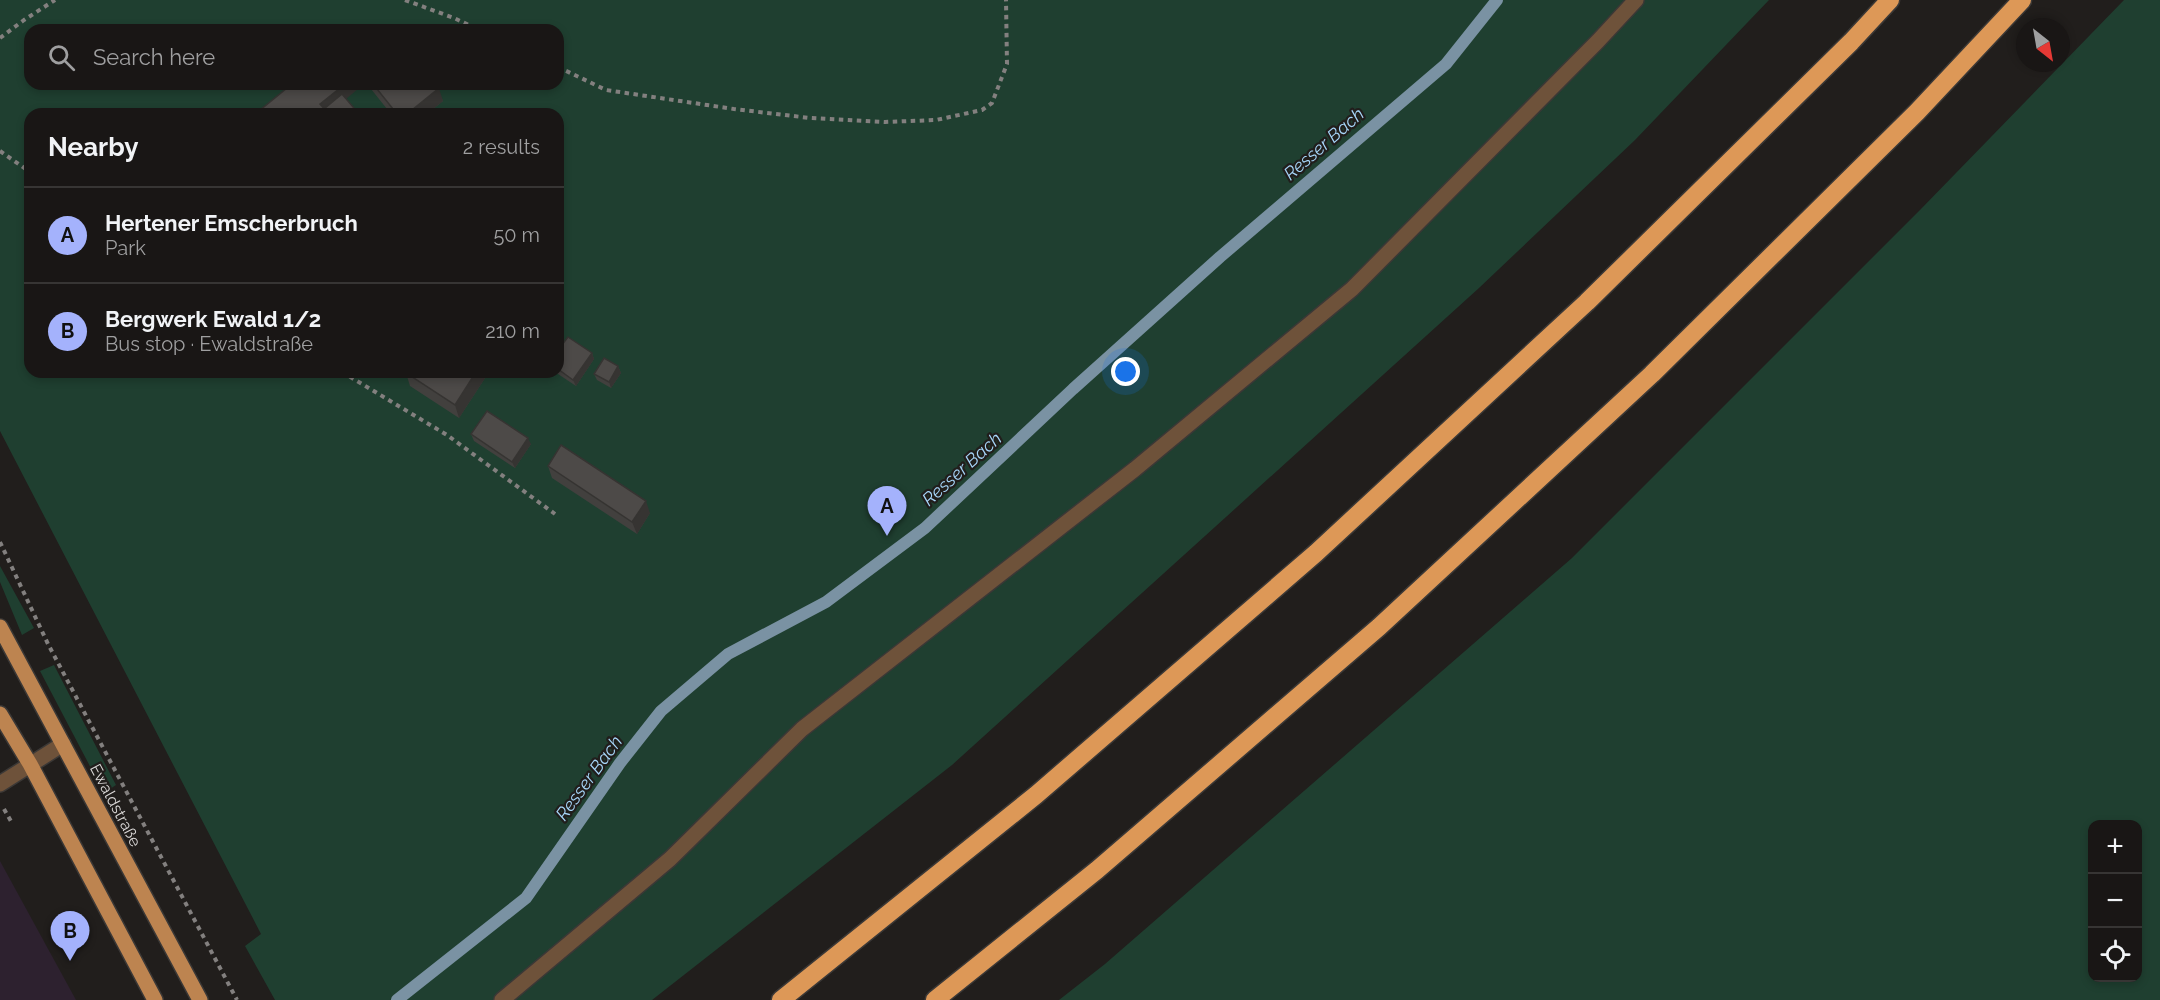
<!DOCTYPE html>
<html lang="en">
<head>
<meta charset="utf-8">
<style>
  body { margin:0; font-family:Raleway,sans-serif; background:#221f1e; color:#f1f3f6 }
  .controls { position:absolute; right:18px; bottom:18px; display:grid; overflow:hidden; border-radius:12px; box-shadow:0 3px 9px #0003 }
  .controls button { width:54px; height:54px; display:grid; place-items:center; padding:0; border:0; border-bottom:2px solid #373534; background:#191615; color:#f1f3f6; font:30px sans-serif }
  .compass { position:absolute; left:2016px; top:18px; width:54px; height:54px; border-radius:50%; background:#191615; box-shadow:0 3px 9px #0003; rotate:149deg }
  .you { position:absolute; left:1126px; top:372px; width:21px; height:21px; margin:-15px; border:4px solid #fff; border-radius:50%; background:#1a73e8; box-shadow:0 0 0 9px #1a73e833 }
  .badge { display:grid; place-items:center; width:39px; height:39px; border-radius:50%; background:#a4b2fc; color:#111; font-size:20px; font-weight:700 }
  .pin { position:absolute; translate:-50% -50px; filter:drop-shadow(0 2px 3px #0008) }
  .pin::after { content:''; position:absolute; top:32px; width:21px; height:18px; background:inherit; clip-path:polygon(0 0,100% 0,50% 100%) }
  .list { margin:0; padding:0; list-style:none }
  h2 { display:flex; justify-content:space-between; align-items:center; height:78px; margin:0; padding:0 24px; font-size:26px }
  h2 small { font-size:20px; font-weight:400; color:#9f9fa0 }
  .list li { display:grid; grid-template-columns:39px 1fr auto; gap:18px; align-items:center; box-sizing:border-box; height:96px; padding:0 24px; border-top:2px solid #373534 }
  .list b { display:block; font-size:22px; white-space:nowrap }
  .list p { margin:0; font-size:20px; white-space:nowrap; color:#9f9fa0 }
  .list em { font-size:20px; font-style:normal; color:#9f9fa0 }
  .icon { flex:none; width:33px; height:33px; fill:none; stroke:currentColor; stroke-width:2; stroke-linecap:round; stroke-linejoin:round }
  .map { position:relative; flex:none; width:2160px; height:1000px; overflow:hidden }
  .search { position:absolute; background:#191615; box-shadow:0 3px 9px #0003; left:24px; top:24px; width:540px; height:66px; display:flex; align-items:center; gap:15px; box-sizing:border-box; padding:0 21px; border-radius:18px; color:#9f9fa0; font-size:22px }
  .panel { position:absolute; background:#191615; box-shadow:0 3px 9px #0003; left:24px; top:108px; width:540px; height:270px; border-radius:18px }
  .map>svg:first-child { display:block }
</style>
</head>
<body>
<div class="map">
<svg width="2160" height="1000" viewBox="0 0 2160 1000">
  <rect width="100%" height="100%" fill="#211e1c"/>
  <path fill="#2d212f" d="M0,861L76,1000H0Z"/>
  <path fill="#1f3f30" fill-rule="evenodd" d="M0,0H1769L1635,140L1479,288L952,765L652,1000H275L245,946L261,934L0,431ZM30,30H558V84H30ZM30,114H558V372H30Z
    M2124,0H2160V1000H1059L1105,964L1572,558L1920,210ZM2138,824V978H2092V824Z
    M0,566L34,628L22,635L0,582Z
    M54,665L116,785L104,793L40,671Z"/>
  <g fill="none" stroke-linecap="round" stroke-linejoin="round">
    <path stroke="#7a92a3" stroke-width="12" d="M397,1000L526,898L620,763L661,711L728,654L826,602L925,528L1073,389L1220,257L1446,64L1497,0"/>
    <defs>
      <path id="minor" d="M0,784L63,744
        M502,1000L670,859L802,729L1135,469L1352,289L1598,41L1636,0"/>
      <path id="major" d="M0,627L200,1000
        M0,714L30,764L155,1000"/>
      <path id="highway" d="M781,1000L1036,795L1316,553L1587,302L1851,42L1890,0
        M935,1000L1097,870L1379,627L1652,374L1917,112L2022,0"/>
    </defs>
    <use href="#minor" stroke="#3b3836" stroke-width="18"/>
    <use href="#major" stroke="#3b3836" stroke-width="18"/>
    <use href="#highway" stroke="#3b3836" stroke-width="21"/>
    <path stroke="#83807f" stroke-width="4" stroke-dasharray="4.5 4.5" stroke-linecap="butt" d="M405,0L454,18L479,30
      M0,38L24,20L55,0
      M558,67L606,90L734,109L810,118L885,122L936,120L982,110L992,103L1007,64L1006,0
      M0,151L30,172
      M342,372L447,435L555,514
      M0,542L48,644L237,1000
      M4,809L12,823"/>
    <use href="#minor" stroke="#6e523a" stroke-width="15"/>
    <use href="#major" stroke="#bd8450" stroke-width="15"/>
    <use href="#highway" stroke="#dd9857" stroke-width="18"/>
  </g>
  <path fill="#42403e" d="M367,84H435L443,101L427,114H391Z
    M558,350L592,353L594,359L576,386L555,372H558Z
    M618,366L621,373L611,388L597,380L594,374Z
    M407,372H489L459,418L410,386L406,373Z
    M471,434L531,444L515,468L474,441Z
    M548,466L650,513L637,534L552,478Z"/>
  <path fill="#363432" d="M345,84H364L328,114L320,104Z
    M439,88L443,101L427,114H407Z
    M592,353L594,359L576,386L573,380Z
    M618,366L621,373L611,388L609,382Z
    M476,372H489L459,418L455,405Z
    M528,438L531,444L515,468L512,462Z
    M646,501L650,513L637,534L632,522Z"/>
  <path fill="#4d4a48" stroke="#363432" stroke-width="1.5" d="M292,84H345L320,104L329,114H261L259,111Z
    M373,84H435L439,88L407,114H397Z
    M342,94L359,114H329L324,109Z
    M568,337L592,353L573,380L558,369V350Z
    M604,358L618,366L609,382L594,374Z
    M407,372H476L455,405L406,373Z
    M487,411L528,438L512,462L471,434Z
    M561,445L646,501L632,522L548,466Z"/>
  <g text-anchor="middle" stroke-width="4.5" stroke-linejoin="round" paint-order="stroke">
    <g font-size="16" fill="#dbd9d8" stroke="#211e1c">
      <text transform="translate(116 805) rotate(62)" y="6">Ewaldstraße</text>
    </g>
    <g font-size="18" font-style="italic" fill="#a7d6f9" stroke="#211e1c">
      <text transform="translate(1324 144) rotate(-41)" y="6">Resser Bach</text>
      <text transform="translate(962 469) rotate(-42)" y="6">Resser Bach</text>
      <text transform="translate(589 778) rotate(-54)" y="6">Resser Bach</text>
    </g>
  </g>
</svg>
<div class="controls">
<button>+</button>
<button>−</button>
<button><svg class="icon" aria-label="locate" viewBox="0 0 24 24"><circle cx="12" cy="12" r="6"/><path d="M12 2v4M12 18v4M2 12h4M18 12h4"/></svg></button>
</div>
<svg class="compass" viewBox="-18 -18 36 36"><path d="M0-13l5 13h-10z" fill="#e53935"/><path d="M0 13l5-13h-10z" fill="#9f9fa0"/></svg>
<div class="you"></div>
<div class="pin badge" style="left:887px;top:536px">A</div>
<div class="pin badge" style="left:70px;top:961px">B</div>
<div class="search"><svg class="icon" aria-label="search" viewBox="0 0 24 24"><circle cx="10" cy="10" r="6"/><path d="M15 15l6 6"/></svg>Search here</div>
<section class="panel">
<h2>Nearby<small>2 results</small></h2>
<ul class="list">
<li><span class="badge">A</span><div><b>Hertener Emscherbruch</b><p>Park</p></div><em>50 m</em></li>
<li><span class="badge">B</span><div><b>Bergwerk Ewald 1/2</b><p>Bus stop · Ewaldstraße</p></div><em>210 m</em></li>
</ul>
</section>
</div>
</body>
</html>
